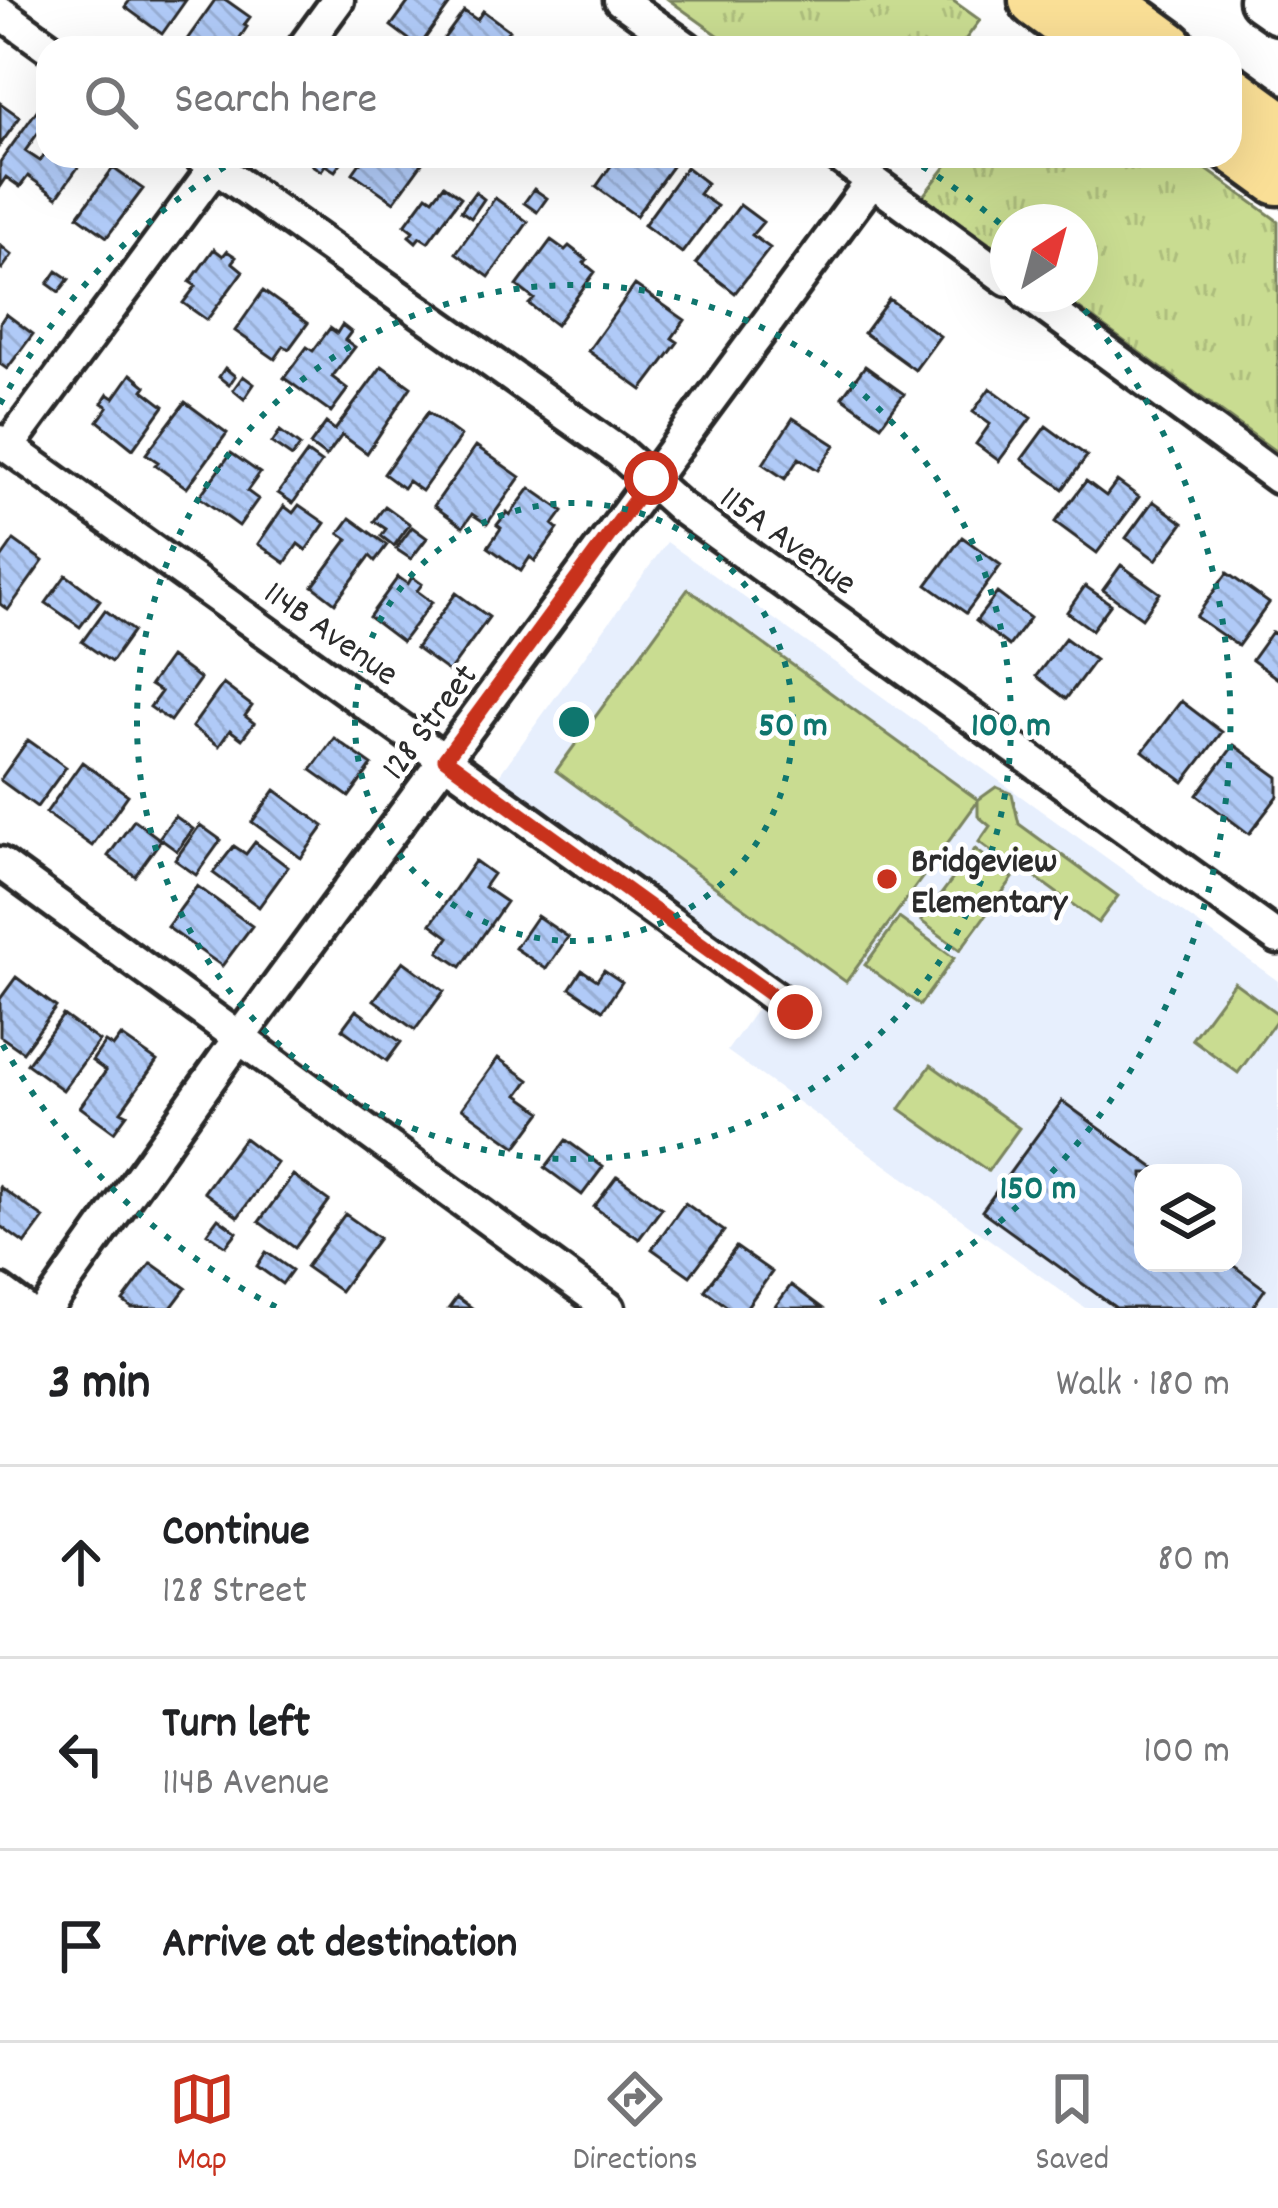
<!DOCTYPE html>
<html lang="en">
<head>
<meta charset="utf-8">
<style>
  body { margin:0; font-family:Dekko,sans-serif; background:#f2f2f2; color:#202124 }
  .controls { position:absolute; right:36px; bottom:36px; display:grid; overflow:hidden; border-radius:24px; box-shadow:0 12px 48px #0002 }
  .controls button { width:108px; height:108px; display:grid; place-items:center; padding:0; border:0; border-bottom:3px solid #e0e0e0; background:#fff; color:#202124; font:60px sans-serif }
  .compass { position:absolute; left:990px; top:204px; width:108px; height:108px; border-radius:50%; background:#fff; box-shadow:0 12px 48px #0002; rotate:36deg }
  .stop { position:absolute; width:36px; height:36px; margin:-27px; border:9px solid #c8321e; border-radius:50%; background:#fff }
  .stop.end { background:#c8321e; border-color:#fff; box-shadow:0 3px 12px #0008 }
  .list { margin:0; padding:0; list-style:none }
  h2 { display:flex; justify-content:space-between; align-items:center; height:156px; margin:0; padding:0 48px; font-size:51px }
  h2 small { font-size:39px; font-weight:400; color:#757577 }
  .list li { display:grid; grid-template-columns:78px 1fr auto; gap:36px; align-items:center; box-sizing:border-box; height:192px; padding:0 48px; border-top:3px solid #e0e0e0 }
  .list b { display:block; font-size:45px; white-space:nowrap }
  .list p { margin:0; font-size:39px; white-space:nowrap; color:#757577 }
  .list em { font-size:39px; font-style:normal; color:#757577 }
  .icon { flex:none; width:66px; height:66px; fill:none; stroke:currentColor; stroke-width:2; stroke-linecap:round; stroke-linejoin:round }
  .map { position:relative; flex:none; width:1278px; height:1308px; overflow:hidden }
  .search { position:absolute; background:#fff; box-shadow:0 12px 48px #0002; left:36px; right:36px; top:36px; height:132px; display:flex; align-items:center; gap:30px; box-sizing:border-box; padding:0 42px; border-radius:36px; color:#757577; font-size:45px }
  .sheet { height:732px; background:#fff }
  nav { display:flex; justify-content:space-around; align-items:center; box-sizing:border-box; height:168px; border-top:3px solid #e0e0e0; background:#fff; font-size:33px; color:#757577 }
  nav a { display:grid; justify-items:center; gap:6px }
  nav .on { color:#c8321e }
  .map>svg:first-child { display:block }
</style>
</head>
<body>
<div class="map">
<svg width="1278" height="1308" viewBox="0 0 1278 1308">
  <defs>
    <pattern id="grass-tufts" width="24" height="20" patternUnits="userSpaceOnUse" patternTransform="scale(3)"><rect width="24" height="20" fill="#c9dc91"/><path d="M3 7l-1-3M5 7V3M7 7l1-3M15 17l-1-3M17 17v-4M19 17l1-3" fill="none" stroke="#adbd7d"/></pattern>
    <pattern id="building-back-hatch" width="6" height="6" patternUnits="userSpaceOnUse" patternTransform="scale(3)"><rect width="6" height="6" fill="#b0caf7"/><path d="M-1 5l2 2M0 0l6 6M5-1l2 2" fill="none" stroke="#98aed4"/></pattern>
  </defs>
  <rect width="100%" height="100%" fill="#fff"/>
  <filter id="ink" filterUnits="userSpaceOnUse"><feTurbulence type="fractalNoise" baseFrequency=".00833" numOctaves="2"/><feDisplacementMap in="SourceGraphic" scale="24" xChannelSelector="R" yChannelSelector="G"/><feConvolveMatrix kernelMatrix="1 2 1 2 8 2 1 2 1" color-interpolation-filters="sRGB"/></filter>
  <g filter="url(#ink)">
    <path fill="#e7effd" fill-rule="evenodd" d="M667,542L1278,981V1308H1085L727,1051L777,980L497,778ZM1143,1173H1233V1263H1143Z"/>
    <path fill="url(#grass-tufts)" stroke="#7a845e" stroke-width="3" d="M669,0H952L980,20L959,48H736Z
      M954,156H1188L1278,221V453L1059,294H1080V222H1008V257L923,196Z"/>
    <path fill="#c9dc91" stroke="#7a845e" stroke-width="3" d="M688,589L978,800L996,787L1012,794L1019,824L1118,896L1098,923L1016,863L998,856L979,842L990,826L978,816V801L846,982L556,771Z
      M975,849L1013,878L960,950L921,921Z
      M899,918L954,958L920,1005L865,965Z
      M1234,982L1278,1014V1018L1238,1073L1192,1039Z
      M931,1065L1019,1128L988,1171L900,1109Z"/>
    <path fill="url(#building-back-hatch)" stroke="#2b2b2b" stroke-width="3" d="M130,0H186L162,34L125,7Z
      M215,0H226L250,17L244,25L247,27L233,48H181Z
      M410,0H453L419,47L391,26Z
      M464,11L477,20L483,11L509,30L495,48H437Z
      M48,95V119L25,151L40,161L48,149V156H86L57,197L28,176L20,187L6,177L0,186V162Z
      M0,103L20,117L0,145Z
      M314,156H346L335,171L325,165L321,171L312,165L317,158Z
      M365,156H423L426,158L394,202L353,173Z
      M618,156H660L673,165L636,216L596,187Z
      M686,167L707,183L699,194L717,206L682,253L644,225Z
      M113,168L143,189L107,237L78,216Z
      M444,185L461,197L428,242L420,237L416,242L409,236L413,231L405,225L427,195L433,199Z
      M534,189L547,198L537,212L524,203Z
      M475,192L484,199L471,218L461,211Z
      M495,198L528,222L489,277L456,253Z
      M740,205L763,222L752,235L770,248L735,293L696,263Z
      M551,240L565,250L569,246L587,260L584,263L595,272L556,325L529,304L534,299L517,286Z
      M1,246L12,255L2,269L0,267Z
      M214,249L223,256L227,251L236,257L232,262L243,271L207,320L183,303L196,286L190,282Z
      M57,271L69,279L59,292L48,284Z
      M635,285L685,320L672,338L678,342L642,390L588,351Z
      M263,291L308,323L289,349L284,346L275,359L235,331Z
      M889,299L940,336L915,370L864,333Z
      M6,314L33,334L7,369L0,364V323Z
      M342,325L351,332L345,340L355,347L332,377L348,389L331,412L284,378L307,347L313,351L330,328L337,333Z
      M382,366L411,387L367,453L342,435L326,457L310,445L326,423L335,430Z
      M865,366L904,394L881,425L842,397Z
      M225,368L235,376L229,385L219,377Z
      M131,374L146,386L143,390L164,406L133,449L98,421L108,407L102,403L108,394L114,398Z
      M243,376L254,384L244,399L233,390Z
      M990,388L1031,418L999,461L976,444L990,424L973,412Z
      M185,402L227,433L187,488L155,465L158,462L146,454Z
      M428,412L461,436L422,491L408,481L403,488L384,474Z
      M793,418L835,445L818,470L799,458L785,479L763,464Z
      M1046,426L1087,456L1063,489L1022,459Z
      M280,431L300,446L292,457L272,443Z
      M476,446L520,477L487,524L472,514L463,527L434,506Z
      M231,453L260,473L247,491L258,499L239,526L199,497Z
      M307,453L321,463L293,503L278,493Z
      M1086,481L1106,496L1117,481L1139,497L1097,553L1055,522Z
      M530,488L563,511L553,525L558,529L535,561L530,557L521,571L488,547L501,528L497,525L507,512L510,515Z
      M1153,501L1183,523L1156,560L1126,538Z
      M299,505L325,523L306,550L298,544L285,563L258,544L284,506L293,513Z
      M385,506L410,524L394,546L381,536L386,529L374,521Z
      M350,518L387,545L375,561L370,556L335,603L313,586L348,539L339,533Z
      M412,527L427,538L411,559L396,549Z
      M962,537L1001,565L966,613L927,585Z
      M14,540L43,561L8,610L0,604V560Z
      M1121,565L1160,593L1142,618L1103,590Z
      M1227,573L1269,603L1238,646L1196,617Z
      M66,575L100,600L80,627L46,603Z
      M398,577L408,584L412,577L422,584L417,591L432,602L402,642L369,617Z
      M1085,586L1111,604L1092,630L1067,612Z
      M456,593L489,617L449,672L416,648Z
      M997,593L1030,618L1009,646L976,621Z
      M105,610L133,631L111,662L82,642Z
      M1272,632L1278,636V679L1252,660Z
      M1065,638L1095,660L1066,699L1036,676Z
      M170,657L200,679L170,721L150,707L161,692L150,685Z
      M223,684L252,706L245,716L254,723L242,739L230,730L219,746L192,727Z
      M1181,701L1222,732L1184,782L1143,751Z
      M334,738L372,765L349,797L311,770Z
      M28,740L66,767L37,807L0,780Z
      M1234,745L1278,777V796L1249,834L1197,795Z
      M82,762L128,795L92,846L46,813Z
      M275,790L324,826L301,858L252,822Z
      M175,816L193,829L177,851L159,838Z
      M134,820L161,840L135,876L108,856Z
      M200,825L221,840L196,875L175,860Z
      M255,842L288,867L259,907L213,873L234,846L246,854Z
      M475,861L493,874L484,887L506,902L461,967L439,952L449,937L431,924Z
      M197,886L252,926L222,966L167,927Z
      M537,916L568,937L546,969L515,948Z
      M403,961L444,991L415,1030L374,1000Z
      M582,970L597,980L604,970L622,982L603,1010L570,988Z
      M16,977L56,1007L23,1052L0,1036V999Z
      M356,1010L401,1042L387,1061L342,1029Z
      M63,1015L99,1041L63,1090L27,1064Z
      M121,1036L157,1061L121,1111L127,1114L114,1132L80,1107L106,1071L92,1061L105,1042L113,1047Z
      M498,1058L529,1080L518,1095L542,1112L516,1147L462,1108Z
      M1062,1101L1161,1173H1143V1263H1230L1265,1289L1252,1308H1116L982,1211Z
      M244,1138L277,1163L238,1217L204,1192Z
      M566,1140L603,1167L582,1195L545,1168Z
      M293,1175L329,1201L295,1248L259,1222Z
      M617,1176L662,1208L639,1239L594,1207Z
      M0,1187L44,1218L25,1244L0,1226Z
      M685,1203L724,1231L690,1276L652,1249Z
      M345,1214L379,1238L340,1291L306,1267Z
      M218,1218L237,1232L226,1246L207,1233Z
      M736,1247L772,1272L746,1308H729L705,1290Z
      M266,1252L292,1270L282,1284L257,1266Z
      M151,1263L186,1288L171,1308H132L123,1301Z
      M791,1285L822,1308H774Z
      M457,1297L472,1308H449Z"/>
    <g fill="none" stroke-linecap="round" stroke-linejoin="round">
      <defs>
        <path id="street" d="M620,0L687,48
          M0,12L50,48
          M303,48L338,0
          M200,156L620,453L680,507L1278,938
          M838,156L1008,280
          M1027,294L1278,478
          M0,441L795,1012
          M8,447L223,156
          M0,863L609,1308
          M0,1291L23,1308
          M47,1308L239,1038L872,181"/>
        <path id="secondary" d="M1261,0L1278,12"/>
        <path id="highway" d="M1037,0L1102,48
          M1101,0L1167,48
          M1230,93L1278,128
          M1230,142L1278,177"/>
      </defs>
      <use href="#street" stroke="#2b2b2b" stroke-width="39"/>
      <use href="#secondary" stroke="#2b2b2b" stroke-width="51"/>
      <use href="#highway" stroke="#2b2b2b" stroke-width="63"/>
      <use href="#street" stroke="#fff" stroke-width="30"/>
      <use href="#secondary" stroke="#fff" stroke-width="42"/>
      <use href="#highway" stroke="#fadf96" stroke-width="54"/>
    </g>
  </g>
  <g fill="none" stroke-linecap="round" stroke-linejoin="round" filter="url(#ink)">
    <path stroke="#c8321e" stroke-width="15" d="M651,478L445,759L795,1012"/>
  </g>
  <g fill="none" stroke="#0f766e" stroke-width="6" stroke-dasharray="6 12">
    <circle cx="574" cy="722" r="219"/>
    <circle cx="574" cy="722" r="437"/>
    <path d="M276 1307A656 656 0 0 1 0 1040M0 404A656 656 0 0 1 241 157M907 157A656 656 0 0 1 1004 227M1073 296A656 656 0 0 1 872 1307"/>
  </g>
  <circle fill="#c8321e" stroke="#fff" stroke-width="4.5" cx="887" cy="879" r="12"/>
  <g text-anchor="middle" stroke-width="9" stroke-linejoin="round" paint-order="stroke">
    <g font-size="36" fill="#2b2b2b" stroke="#fff">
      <text transform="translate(790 538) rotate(36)" y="13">115A Avenue</text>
      <text transform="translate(333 631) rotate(35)" y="13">114B Avenue</text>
      <text transform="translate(427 720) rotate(-53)" y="13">128 Street</text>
    </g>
    <g font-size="36" font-weight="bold" fill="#2b2b2b" stroke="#fff" text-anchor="start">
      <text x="911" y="871">Bridgeview<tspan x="911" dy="41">Elementary</tspan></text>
    </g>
  </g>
  <circle cx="574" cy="722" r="18" fill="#0f766e" stroke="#fff" stroke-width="6"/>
  <g font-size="36" text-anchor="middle" font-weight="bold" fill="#0f766e" stroke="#fff" stroke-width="9" stroke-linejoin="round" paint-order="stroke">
    <text x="793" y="735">50 m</text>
    <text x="1011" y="735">100 m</text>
    <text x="1038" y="1198">150 m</text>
  </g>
</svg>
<div class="controls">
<button><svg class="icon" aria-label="layers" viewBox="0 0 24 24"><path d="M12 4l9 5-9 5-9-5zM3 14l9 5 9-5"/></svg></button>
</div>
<svg class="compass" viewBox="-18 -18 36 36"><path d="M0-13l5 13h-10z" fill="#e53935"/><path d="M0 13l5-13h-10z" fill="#757577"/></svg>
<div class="stop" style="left:651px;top:478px"></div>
<div class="stop end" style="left:795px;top:1012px"></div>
<div class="search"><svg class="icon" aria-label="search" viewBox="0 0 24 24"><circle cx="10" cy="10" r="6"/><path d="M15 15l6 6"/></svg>Search here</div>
</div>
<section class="sheet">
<h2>3 min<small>Walk · 180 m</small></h2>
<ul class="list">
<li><svg class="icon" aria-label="ahead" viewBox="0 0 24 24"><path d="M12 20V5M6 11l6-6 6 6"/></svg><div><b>Continue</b><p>128 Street</p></div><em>80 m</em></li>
<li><svg class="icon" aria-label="left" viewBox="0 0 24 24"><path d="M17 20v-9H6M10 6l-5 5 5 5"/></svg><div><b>Turn left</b><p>114B Avenue</p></div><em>100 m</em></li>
<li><svg class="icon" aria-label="arrive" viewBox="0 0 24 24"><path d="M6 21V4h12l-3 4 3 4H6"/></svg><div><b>Arrive at destination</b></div></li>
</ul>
</section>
<nav>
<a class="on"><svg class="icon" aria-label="map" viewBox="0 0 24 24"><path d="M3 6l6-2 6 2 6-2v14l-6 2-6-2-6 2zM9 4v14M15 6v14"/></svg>Map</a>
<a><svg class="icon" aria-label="directions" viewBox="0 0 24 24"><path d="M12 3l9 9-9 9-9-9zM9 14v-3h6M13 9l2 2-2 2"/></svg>Directions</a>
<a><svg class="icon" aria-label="saved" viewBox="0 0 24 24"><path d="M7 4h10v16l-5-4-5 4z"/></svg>Saved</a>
</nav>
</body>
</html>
